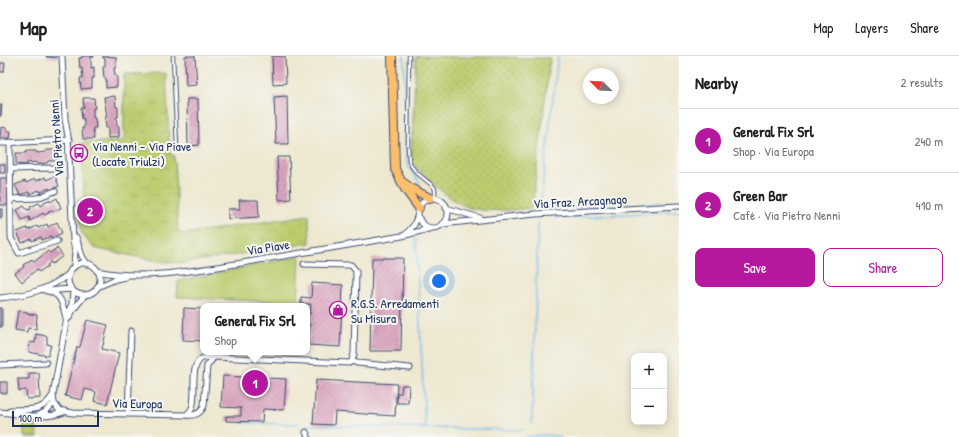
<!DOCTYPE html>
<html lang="en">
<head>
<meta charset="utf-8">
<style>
  body { margin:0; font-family:"Patrick Hand",sans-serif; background:#f2f2f2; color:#202124 }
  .controls { position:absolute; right:12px; bottom:12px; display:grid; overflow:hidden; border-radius:8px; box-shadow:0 2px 10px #0003 }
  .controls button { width:36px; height:36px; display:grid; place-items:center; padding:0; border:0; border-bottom:1px solid #e0e0e0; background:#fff; color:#202124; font:20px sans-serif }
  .compass { position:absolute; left:583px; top:12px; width:36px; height:36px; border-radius:50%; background:#fff; box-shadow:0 2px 10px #0003; rotate:294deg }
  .scale { position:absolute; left:12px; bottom:10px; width:87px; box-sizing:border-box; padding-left:4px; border:2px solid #1b2f5e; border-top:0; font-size:11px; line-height:14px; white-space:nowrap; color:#1b2f5e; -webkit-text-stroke:3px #f6f6f2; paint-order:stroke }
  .you { position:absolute; left:439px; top:225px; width:14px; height:14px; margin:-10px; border:3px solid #fff; border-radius:50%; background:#1a73e8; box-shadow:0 0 0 6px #1a73e833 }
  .badge { display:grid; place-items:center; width:26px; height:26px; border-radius:50%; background:#b5179e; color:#fff; font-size:13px; font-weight:700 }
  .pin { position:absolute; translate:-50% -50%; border:2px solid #fff; box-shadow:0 1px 4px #0006 }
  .popup { position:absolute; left:200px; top:247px; width:110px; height:52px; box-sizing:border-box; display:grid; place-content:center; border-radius:8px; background:#fff; filter:drop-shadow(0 1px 3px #0005); font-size:13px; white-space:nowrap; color:#757577 }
  .popup b { font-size:15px; color:#202124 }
  .popup::after { content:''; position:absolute; left:50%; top:100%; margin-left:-8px; border:8px solid transparent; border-top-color:#fff }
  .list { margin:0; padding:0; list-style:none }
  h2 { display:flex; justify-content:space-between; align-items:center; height:52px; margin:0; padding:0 16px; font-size:17px }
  h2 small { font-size:13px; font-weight:400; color:#757577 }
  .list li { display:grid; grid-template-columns:26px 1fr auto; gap:12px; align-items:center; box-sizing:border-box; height:64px; padding:0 16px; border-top:1px solid #e0e0e0 }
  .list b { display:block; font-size:15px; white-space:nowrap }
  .list p { margin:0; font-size:13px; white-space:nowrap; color:#757577 }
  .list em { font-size:13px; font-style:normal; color:#757577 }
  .actions { display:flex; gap:8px; padding:12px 16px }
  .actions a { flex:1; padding:9px 0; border:1px solid #b5179e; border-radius:8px; text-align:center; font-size:14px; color:#b5179e }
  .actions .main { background:#b5179e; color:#fff }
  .map { position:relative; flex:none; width:679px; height:381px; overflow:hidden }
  header { display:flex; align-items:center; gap:24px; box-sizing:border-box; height:56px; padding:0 20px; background:#fff; border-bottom:1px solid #e0e0e0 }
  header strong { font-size:19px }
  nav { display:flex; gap:22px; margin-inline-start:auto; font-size:14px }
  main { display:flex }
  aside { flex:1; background:#fff }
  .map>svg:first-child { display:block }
</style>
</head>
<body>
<header>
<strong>Map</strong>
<nav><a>Map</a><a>Layers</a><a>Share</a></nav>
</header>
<main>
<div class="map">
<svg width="679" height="381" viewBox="0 0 679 381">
  <defs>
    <pattern id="grass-dots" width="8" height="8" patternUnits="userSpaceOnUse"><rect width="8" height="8" fill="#bccd6f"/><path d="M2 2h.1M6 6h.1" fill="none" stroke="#a1b063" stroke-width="1.8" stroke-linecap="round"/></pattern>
    <pattern id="park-crowns" width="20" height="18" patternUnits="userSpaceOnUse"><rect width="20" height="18" fill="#bccd6f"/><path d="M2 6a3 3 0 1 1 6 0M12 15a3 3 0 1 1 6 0" fill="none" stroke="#a1b063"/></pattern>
    <pattern id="building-hatch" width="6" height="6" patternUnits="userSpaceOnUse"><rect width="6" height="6" fill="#dca4bf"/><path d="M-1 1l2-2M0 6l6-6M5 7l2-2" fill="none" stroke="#b2869e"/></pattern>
  </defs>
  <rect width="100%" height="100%" fill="#f6f6f2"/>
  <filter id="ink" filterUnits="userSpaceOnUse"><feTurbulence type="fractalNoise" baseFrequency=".025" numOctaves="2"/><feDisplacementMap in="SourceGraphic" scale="8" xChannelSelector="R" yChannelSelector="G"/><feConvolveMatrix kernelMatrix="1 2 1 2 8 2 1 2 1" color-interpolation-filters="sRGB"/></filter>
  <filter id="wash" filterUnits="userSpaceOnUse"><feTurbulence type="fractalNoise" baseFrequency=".012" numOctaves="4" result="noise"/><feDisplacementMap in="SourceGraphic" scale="16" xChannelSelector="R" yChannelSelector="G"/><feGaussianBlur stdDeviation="0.9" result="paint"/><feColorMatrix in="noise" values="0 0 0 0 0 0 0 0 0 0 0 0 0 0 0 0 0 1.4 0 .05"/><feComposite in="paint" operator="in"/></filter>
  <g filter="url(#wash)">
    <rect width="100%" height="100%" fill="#eee8d0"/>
    <path fill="url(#grass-dots)" stroke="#6c7e66" d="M416,0L550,2L532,152C514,154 491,156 474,153C452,149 425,121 411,105Z"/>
    <path fill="url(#park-crowns)" stroke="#6c7e66" d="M166,17L170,99H174L178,175L183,178L309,159L310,187L184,207L164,206L102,194L95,192L90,188L82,177L80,170L79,145L84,143L82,87L124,85V18Z
      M34,361L38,381H24V362Z"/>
    <path fill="#bccd6f" stroke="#6c7e66" d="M300,200L298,247L177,241L178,225Z"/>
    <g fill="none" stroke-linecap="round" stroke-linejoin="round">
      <path stroke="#71bbe9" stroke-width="1.5" d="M404,0L406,100L409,112L420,127
        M541,144L558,0
        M540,153L679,146
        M554,162L679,155
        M416,184L425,372
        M241,367L298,368
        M532,368L538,164
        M307,369L523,374
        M526,381L545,379L561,381"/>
    </g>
    <g id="blocks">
      <path fill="url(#building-hatch)" d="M46,0H57V2L46,1Z
        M82,0H94V1H91V12L94,11V22H92V32L81,33L80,22H83L82,12H80L79,2H82Z
        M103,0L116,1V11L114,12L115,20H117V31L106,32V22H104L103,11H105V2H103Z
        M185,0H195L197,29L186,30Z
        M272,0H285L286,27L273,28Z
        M0,7H5L4,16H0Z
        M115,40L116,51H118V61H116L117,70H119V81L108,82V72H106L105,61H107L104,41Z
        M287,40L288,88H276L274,41Z
        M83,42H94L95,52H93V62H95L96,72H93L94,83H83L82,72H84V63H82L81,52H84Z
        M187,43H198L199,89L188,90Z
        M0,49H2L1,60H0Z
        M1,71L7,72V75H11L10,82H0Z
        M46,94H57V105H48L47,107L37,108V106L27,107V109L16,108V97H26V95H36L37,97L46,96Z
        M277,101H289L291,143L279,144Z
        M0,108H5V117H0Z
        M55,120L59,130L50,134L49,132L40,136L39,134L30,138L29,136L20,139L15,129L25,125L26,127L35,123L36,125L45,121L46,124Z
        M0,122H8V149H0Z
        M57,142L61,152L54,155L52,154L48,155L49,157L44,159L43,157L30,165L29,161L22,164L17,154L24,150L27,154L31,153L30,151L39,147L41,150L45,147L44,146L49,144L50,146Z
        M239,144H258L259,161L228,163V153H240Z
        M0,153H2V162H0Z
        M57,166L62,177L52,182L51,180L42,184L41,181L32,185L31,183L22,187L17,176L27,172L28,174L37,170L38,172L47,168L48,171Z
        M57,192L63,200L52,208L51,206L47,209L48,210L39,216L37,213L22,226L15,217L24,211L23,209L32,203L34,206L48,195L50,197Z
        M372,202H403L401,295H370Z
        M312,227L343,229L340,291L308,289L310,268L307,267V258H310L311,248H301V241L311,242Z
        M0,252H2V271H0Z
        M184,252L203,253V285L183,284Z
        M18,255L28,256V258L37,259L36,273L28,272L27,276L15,274Z
        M87,264L108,269L102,293L119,297L107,348L94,345L96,336L85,333L82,344L65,340L77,291H80Z
        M36,278L47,280V288L51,289L48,300L29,296L30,286L35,287Z
        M29,317H39L40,342L27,343L26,334L19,335L18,323H29Z
        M223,320L286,323L284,354L263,353L262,366L226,365V360H241V352L221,351Z
        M316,324L397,328L395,360L335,356L334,369L313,368Z
        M0,326H7V337H0Z
        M402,329H409L408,347H397V337H401Z"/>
    </g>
  </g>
  <g filter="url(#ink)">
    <use href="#blocks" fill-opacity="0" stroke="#3b4b6f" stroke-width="1"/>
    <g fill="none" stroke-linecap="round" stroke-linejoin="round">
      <defs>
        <path id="service" d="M173,0L177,91
          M409,0L408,91L409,105L412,111L417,117L433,130L435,133V142"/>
        <path id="minor" d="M62,0L65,63L68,80L73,184L75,195L74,211
          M10,86L11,182L19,197L57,185
          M0,87L69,84
          M10,113L52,112
          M418 157a15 15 0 1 1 30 0a15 15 0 1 1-30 0Z
          M11,143L37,142L55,135
          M446,152L480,162
          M442,168L535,158L679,150
          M406,178L414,169L418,158
          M76,181L82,200L87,208
          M68 223a16 16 0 1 1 32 0a16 16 0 1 1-32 0Z
          M97,215C141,225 198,214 242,207C295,198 348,189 402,180L432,172
          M97,231L116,223L125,221
          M44,234C62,237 62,247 66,262
          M47,235L71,233
          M73,235L72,248L68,256L53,339L54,347L59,354L73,357L186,359C195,360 200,358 204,350L207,310L214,301
          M0,242C26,239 47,235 69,218
          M69,262L73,254L85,239
          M352,305L357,307L410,312
          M0,309L46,307
          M10,354C30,353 42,357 53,339
          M0,356C21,358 44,364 64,356
          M128,358L131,275
          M39,359L45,356L54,347
          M186,359C188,357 191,355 192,352C197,340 189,310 201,303C204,301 210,301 214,301L349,307L352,305L354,298L356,215L351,209H347L304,208
          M306,376L308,381"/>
        <path id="trunk" d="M392,0L395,113L405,133L419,152
          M404,127L412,133L430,142"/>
      </defs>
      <use href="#service" stroke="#3b4b6f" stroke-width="4.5"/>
      <use href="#minor" stroke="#3b4b6f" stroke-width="7"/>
      <use href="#trunk" stroke="#3b4b6f" stroke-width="10"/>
      <use href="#service" stroke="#fff" stroke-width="2.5"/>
      <use href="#minor" stroke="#fff" stroke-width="5"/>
      <use href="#trunk" stroke="#fabe6d" stroke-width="8"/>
    </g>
  </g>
  <defs>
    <symbol id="bus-ring" viewBox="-11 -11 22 22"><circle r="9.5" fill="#f6f6f2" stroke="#b5179e" stroke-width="1.5"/><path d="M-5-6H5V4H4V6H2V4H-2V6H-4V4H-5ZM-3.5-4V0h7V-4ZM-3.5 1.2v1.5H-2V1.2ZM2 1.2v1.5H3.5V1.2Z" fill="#b5179e"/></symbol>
    <symbol id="shop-ring" viewBox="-11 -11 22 22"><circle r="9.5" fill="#f6f6f2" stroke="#b5179e" stroke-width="1.5"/><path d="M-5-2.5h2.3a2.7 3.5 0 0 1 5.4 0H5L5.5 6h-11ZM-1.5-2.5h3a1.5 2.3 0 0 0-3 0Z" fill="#b5179e"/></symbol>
  </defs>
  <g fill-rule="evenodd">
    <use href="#bus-ring" x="69" y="87" width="20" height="20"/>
    <use href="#shop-ring" x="328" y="244" width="20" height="20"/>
  </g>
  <g text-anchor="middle" stroke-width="4" stroke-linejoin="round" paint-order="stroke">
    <g font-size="13" fill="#1b2f5e" stroke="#f6f6f2">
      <text transform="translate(56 82) rotate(-94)" y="5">Via Pietro Nenni</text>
      <text transform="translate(580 145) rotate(-3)" y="5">Via Fraz. Arcagnago</text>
      <text transform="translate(268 191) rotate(-9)" y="5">Via Piave</text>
      <text transform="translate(137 347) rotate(1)" y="5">Via Europa</text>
    </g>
    <g font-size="13" fill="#1b2f5e" stroke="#f6f6f2" text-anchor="start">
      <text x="92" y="95">Via Nenni - Via Piave<tspan x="92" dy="15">(Locate Triulzi)</tspan></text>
      <text x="351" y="252">R.G.S. Arredamenti<tspan x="351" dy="15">Su Misura</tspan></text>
    </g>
  </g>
</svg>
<div class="controls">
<button>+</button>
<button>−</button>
</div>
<svg class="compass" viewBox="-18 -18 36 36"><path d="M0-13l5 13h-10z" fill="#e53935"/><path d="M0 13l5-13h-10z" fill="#757577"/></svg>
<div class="scale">100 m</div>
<div class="you"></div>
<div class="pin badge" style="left:255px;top:327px">1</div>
<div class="popup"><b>General Fix Srl</b>Shop</div>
<div class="pin badge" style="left:90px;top:155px">2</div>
</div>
<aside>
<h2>Nearby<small>2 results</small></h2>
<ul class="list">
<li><span class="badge">1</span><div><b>General Fix Srl</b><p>Shop · Via Europa</p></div><em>240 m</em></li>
<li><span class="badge">2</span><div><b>Green Bar</b><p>Café · Via Pietro Nenni</p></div><em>410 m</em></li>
</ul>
<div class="actions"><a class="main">Save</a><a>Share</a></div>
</aside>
</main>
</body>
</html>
